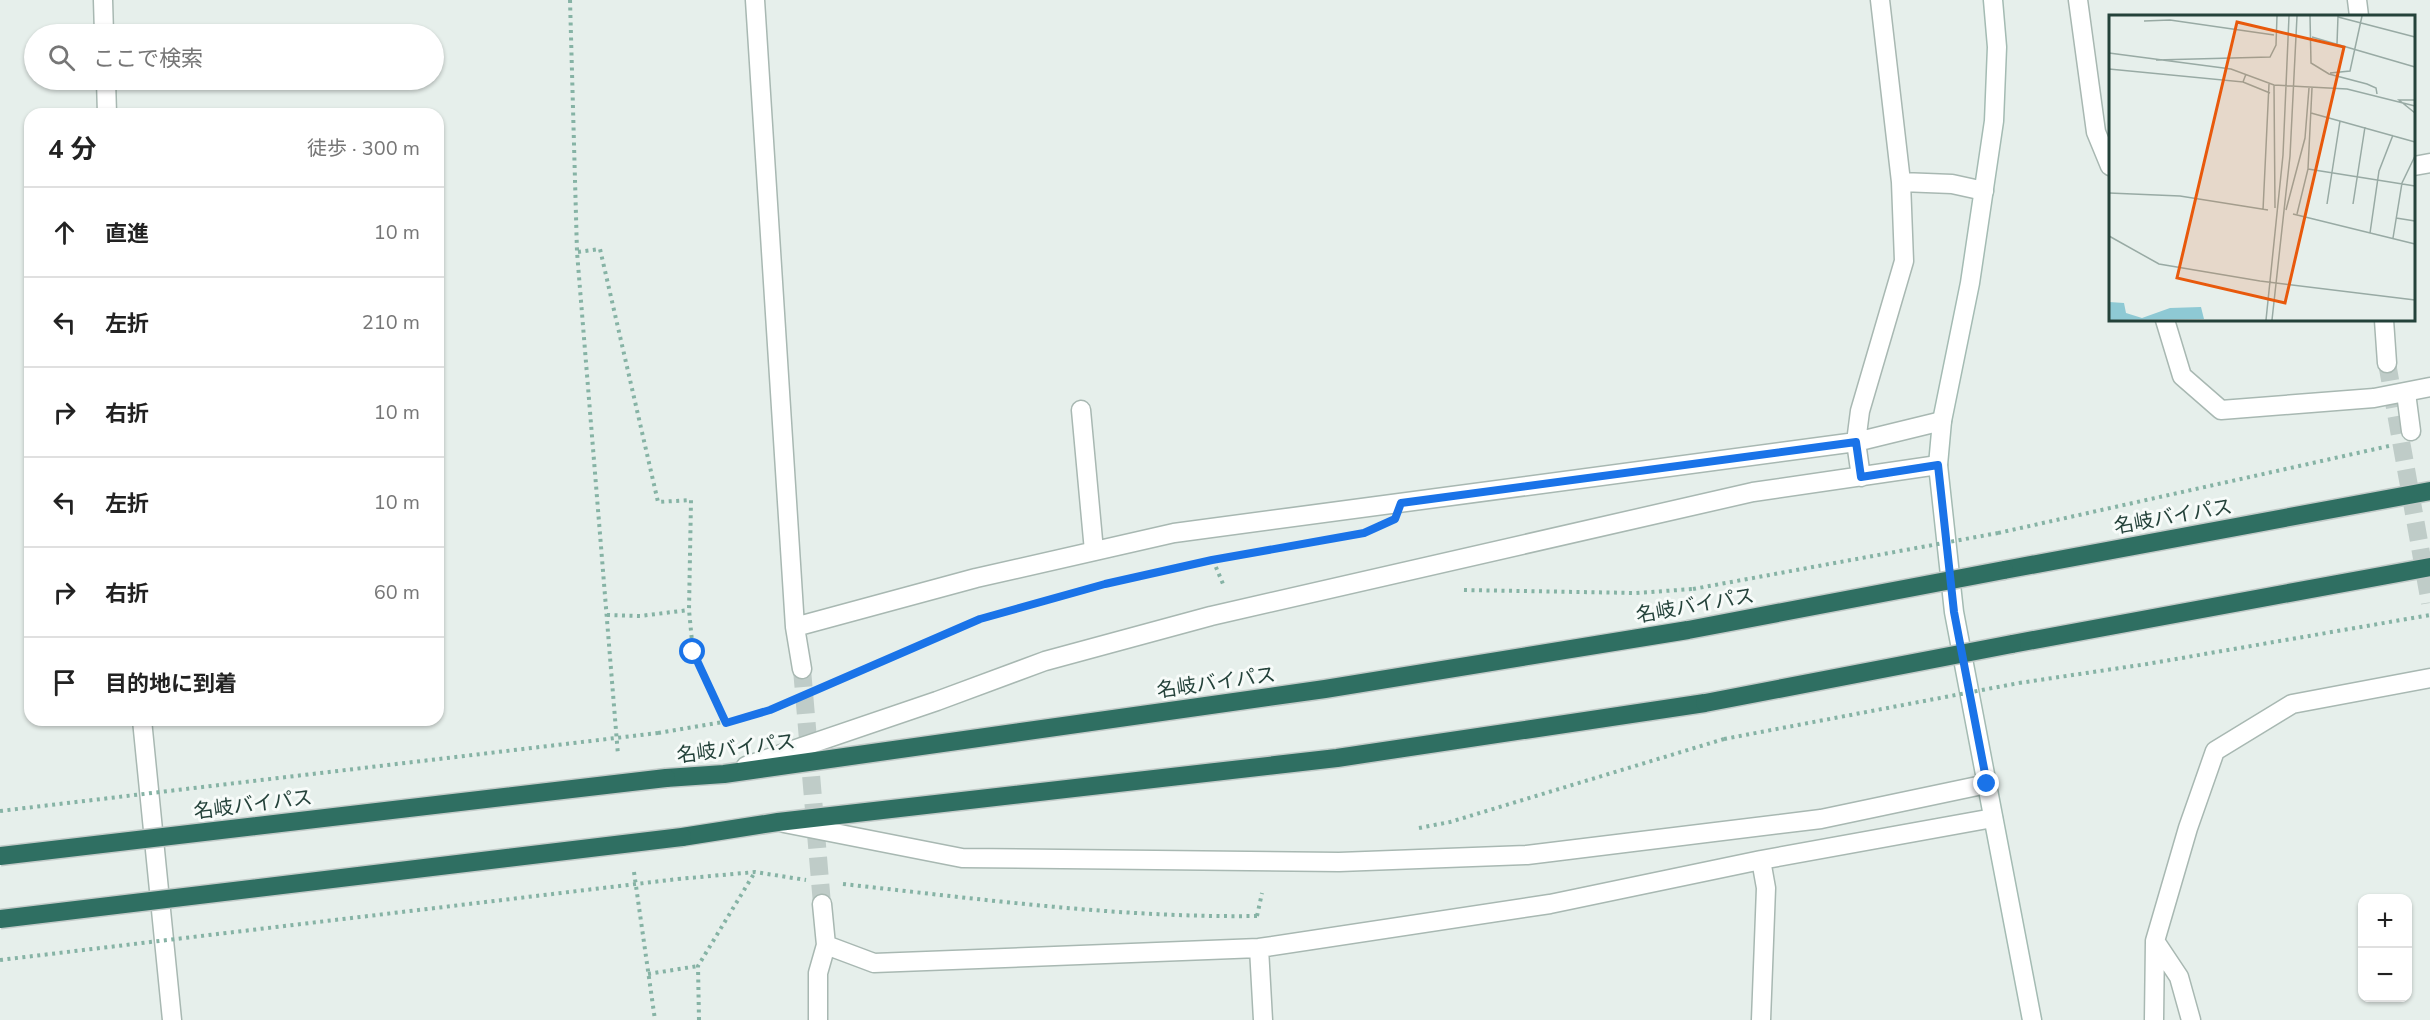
<!DOCTYPE html>
<html lang="ja">
<head>
<meta charset="utf-8">
<style>
  body { margin:0; font-family:"Nunito Sans","Noto Sans JP",sans-serif; background:#f6f6f6; color:#222 }
  .controls { position:absolute; right:18px; bottom:18px; display:grid; overflow:hidden; border-radius:12px; box-shadow:0 2px 4px #0004 }
  .controls button { width:54px; height:54px; display:grid; place-items:center; padding:0; border:0; border-bottom:2px solid #e0e0e0; background:#fff; color:#222; font:30px sans-serif }
  .stop { position:absolute; width:18px; height:18px; margin:-14px; border:4px solid #1a73e8; border-radius:50%; background:#fff }
  .stop.end { background:#1a73e8; border-color:#fff; box-shadow:0 2px 6px #0008 }
  .list { margin:0; padding:0; list-style:none }
  h2 { display:flex; justify-content:space-between; align-items:center; height:78px; margin:0; padding:0 24px; font-size:26px }
  h2 small { font-size:20px; font-weight:400; color:#767676 }
  .list li { display:grid; grid-template-columns:39px 1fr auto; gap:18px; align-items:center; box-sizing:border-box; height:90px; padding:0 24px; border-top:2px solid #e0e0e0 }
  .list b { display:block; font-size:22px; white-space:nowrap }
  .list em { font-size:20px; font-style:normal; color:#767676 }
  .icon { flex:none; width:33px; height:33px; fill:none; stroke:currentColor; stroke-width:2; stroke-linecap:round; stroke-linejoin:round }
  .map { position:relative; flex:none; width:2430px; height:1020px; overflow:hidden }
  .search { position:absolute; background:#fff; box-shadow:0 2px 4px #0004; left:24px; top:24px; width:420px; height:66px; display:flex; align-items:center; gap:15px; box-sizing:border-box; padding:0 21px; border-radius:33px; color:#767676; font-size:22px }
  .panel { position:absolute; background:#fff; box-shadow:0 2px 4px #0004; left:24px; top:108px; width:420px; height:618px; border-radius:18px }
  .map>svg:first-child { display:block }
</style>
</head>
<body>
<div class="map">
<svg width="2430" height="1020" viewBox="0 0 2430 1020">
  <rect width="100%" height="100%" fill="#e6efeb"/>
  <g fill="none" stroke-linecap="round" stroke-linejoin="round">
    <path stroke="#bfccc8" stroke-width="18" stroke-dasharray="18 9" stroke-linecap="butt" d="M2387,363L2430,603
      M802,669L822,904"/>
    <defs>
      <path id="street" d="M103,0L104,34
        M755,0L795,627L802,669
        M1880,0L1901,182L1952,184L1984,191
        M2078,0L2096,132L2110,166
        M2357,0L2359,16
        M106,80L107,114
        M2414,166L2430,163
        M2165,320L2182,376L2221,410L2374,398L2430,387
        M2384,320L2387,363
        M2406,393L2411,431
        M1081,410L1094,551
        M1861,477L1856,442L1860,411L1904,261L1901,182
        M795,627L976,578L1174,533L1856,442L1942,421
        M142,720L172,1020
        M746,766L937,701L1045,661L1211,616L1753,492L1938,465
        M784,823L962,858L1339,862L1527,855L1821,819L1987,784
        M2155,941L2179,977L2191,1020
        M826,945L874,963L1259,948L1550,904L1761,860L1993,818
        M1259,948L1263,1020
        M818,1020V973L826,945L822,904
        M1761,1020L1766,888L1761,860
        M2154,1020L2155,941L2188,828L2215,751L2292,704L2430,678"/>
      <path id="secondary" d="M1993,0L1997,47L1994,121L1970,283L1942,421L1938,465L1954,612L2032,1020"/>
      <path id="highway" d="M2004,570L2430,491
        M2012,644L2430,567
        M666,778L724,774L1325,689L1688,630
        M682,837L778,822L1337,758L1705,703"/>
    </defs>
    <use href="#street" stroke="#a8b8b2" stroke-width="21"/>
    <use href="#secondary" stroke="#a4bbb3" stroke-width="21"/>
    <use href="#highway" stroke="#c2cac8" stroke-width="21"/>
    <path stroke="#86b3a5" stroke-width="4" stroke-dasharray="3 4.5" stroke-linecap="butt" d="M570,0L577,252L618,755
      M578,252L600,249L658,502L691,500L689,610L693,652L726,723
      M1998,533L2389,446
      M1213,560L1223,584
      M1464,590L1636,593L1693,589
      M607,615L640,616L689,610
      M2019,683L2147,664L2430,615
      M825,687L980,619L1105,584L1230,557
      M658,733L747,718L798,698
      M1419,828L1450,822L1724,739
      M634,872L655,1020
      M678,879L755,872L806,880
      M843,884C980,899 1119,918 1257,916
      M1257,916L1262,893
      M648,974L698,966
      M699,1020L698,966L755,872"/>
    <use href="#street" stroke="#fff" stroke-width="18"/>
    <use href="#secondary" stroke="#fff" stroke-width="18"/>
    <use href="#highway" stroke="#2f6f62" stroke-width="18"/>
    <defs>
      <path id="highway-bridge" d="M1688,630L2004,570
        M1705,703L2012,644
        M0,856L666,778
        M0,919L682,837"/>
    </defs>
    <use href="#highway-bridge" stroke="#c2cac8" stroke-width="21" stroke-linecap="butt"/>
    <path stroke="#86b3a5" stroke-width="4" stroke-dasharray="3 4.5" stroke-linecap="butt" d="M1693,589L1998,533
      M1724,739L2019,683
      M0,811L658,733
      M0,960L678,879"/>
    <use href="#highway-bridge" stroke="#2f6f62" stroke-width="18"/>
  </g>
  <g fill="none" stroke-linecap="round" stroke-linejoin="round">
    <path stroke="#1a73e8" stroke-width="8" d="M693,652L726,723L770,710L980,619L1105,584L1212,560L1364,533L1395,519L1401,503L1856,442L1861,477L1938,465L1954,612L1987,784"/>
  </g>
  <g text-anchor="middle" stroke-width="6" stroke-linejoin="round" paint-order="stroke">
    <g font-size="20" fill="#24423a" stroke="#f7fbf9">
      <text transform="translate(2173 516) rotate(-10)" y="7">名岐バイパス</text>
      <text transform="translate(1695 605) rotate(-10)" y="7">名岐バイパス</text>
      <text transform="translate(1216 682) rotate(-8)" y="7">名岐バイパス</text>
      <text transform="translate(736 748) rotate(-7)" y="7">名岐バイパス</text>
      <text transform="translate(253 804) rotate(-7)" y="7">名岐バイパス</text>
    </g>
  </g>
  <g transform="translate(2109 15)">
    <rect width="306" height="306" fill="#e6efeb"/>
    <path d="M0,287L15,288L17,298L33,303L61,293L92,292L95,304L0,305Z" fill="#8ec9d4"/>
    <path fill="none" stroke="#98aaa4" stroke-width="1.5" d="M201,1L202,48L220,59L258,69L267,73L268,79M229,2L306,22M35,6L61,5L165,20M203,22L306,52M228,29L229,1M0,38L122,54L165,70L238,74L306,91M47,45L161,42L167,30L168,1M0,54L134,67L137,59M221,58L241,56L253,1M134,67L161,78M165,70L166,193M306,85H290L306,98M202,98L306,127M199,154L306,171M0,178L71,181L159,195M218,189L231,106M244,189L256,112M154,195L160,69M177,195L196,123L200,73M184,199L306,229M188,199L199,154L203,73M287,203L306,206M261,218L270,156L284,120M0,221L50,249L151,266L306,285M284,223L293,168L306,141M157,305L174,140L180,1M163,305L181,141L188,1"/>
    <path fill="#e8590c" fill-opacity="0.15" stroke="#e8590c" stroke-width="3" d="M128,7L235,32L176,288L68,263Z"/>
    <rect width="306" height="306" fill="none" stroke="#24423a" stroke-width="3"/>
  </g>
</svg>
<div class="controls">
<button>+</button>
<button>−</button>
</div>
<div class="stop" style="left:693px;top:652px"></div>
<div class="stop end" style="left:1987px;top:784px"></div>
<div class="search"><svg class="icon" aria-label="search" viewBox="0 0 24 24"><circle cx="10" cy="10" r="6"/><path d="M15 15l6 6"/></svg>ここで検索</div>
<section class="panel">
<h2>4 分<small>徒歩 · 300 m</small></h2>
<ul class="list">
<li><svg class="icon" aria-label="ahead" viewBox="0 0 24 24"><path d="M12 20V5M6 11l6-6 6 6"/></svg><div><b>直進</b></div><em>10 m</em></li>
<li><svg class="icon" aria-label="left" viewBox="0 0 24 24"><path d="M17 20v-9H6M10 6l-5 5 5 5"/></svg><div><b>左折</b></div><em>210 m</em></li>
<li><svg class="icon" aria-label="right" viewBox="0 0 24 24"><path d="M7 20v-9h11M14 6l5 5-5 5"/></svg><div><b>右折</b></div><em>10 m</em></li>
<li><svg class="icon" aria-label="left" viewBox="0 0 24 24"><path d="M17 20v-9H6M10 6l-5 5 5 5"/></svg><div><b>左折</b></div><em>10 m</em></li>
<li><svg class="icon" aria-label="right" viewBox="0 0 24 24"><path d="M7 20v-9h11M14 6l5 5-5 5"/></svg><div><b>右折</b></div><em>60 m</em></li>
<li><svg class="icon" aria-label="arrive" viewBox="0 0 24 24"><path d="M6 21V4h12l-3 4 3 4H6"/></svg><div><b>目的地に到着</b></div></li>
</ul>
</section>
</div>
</body>
</html>
